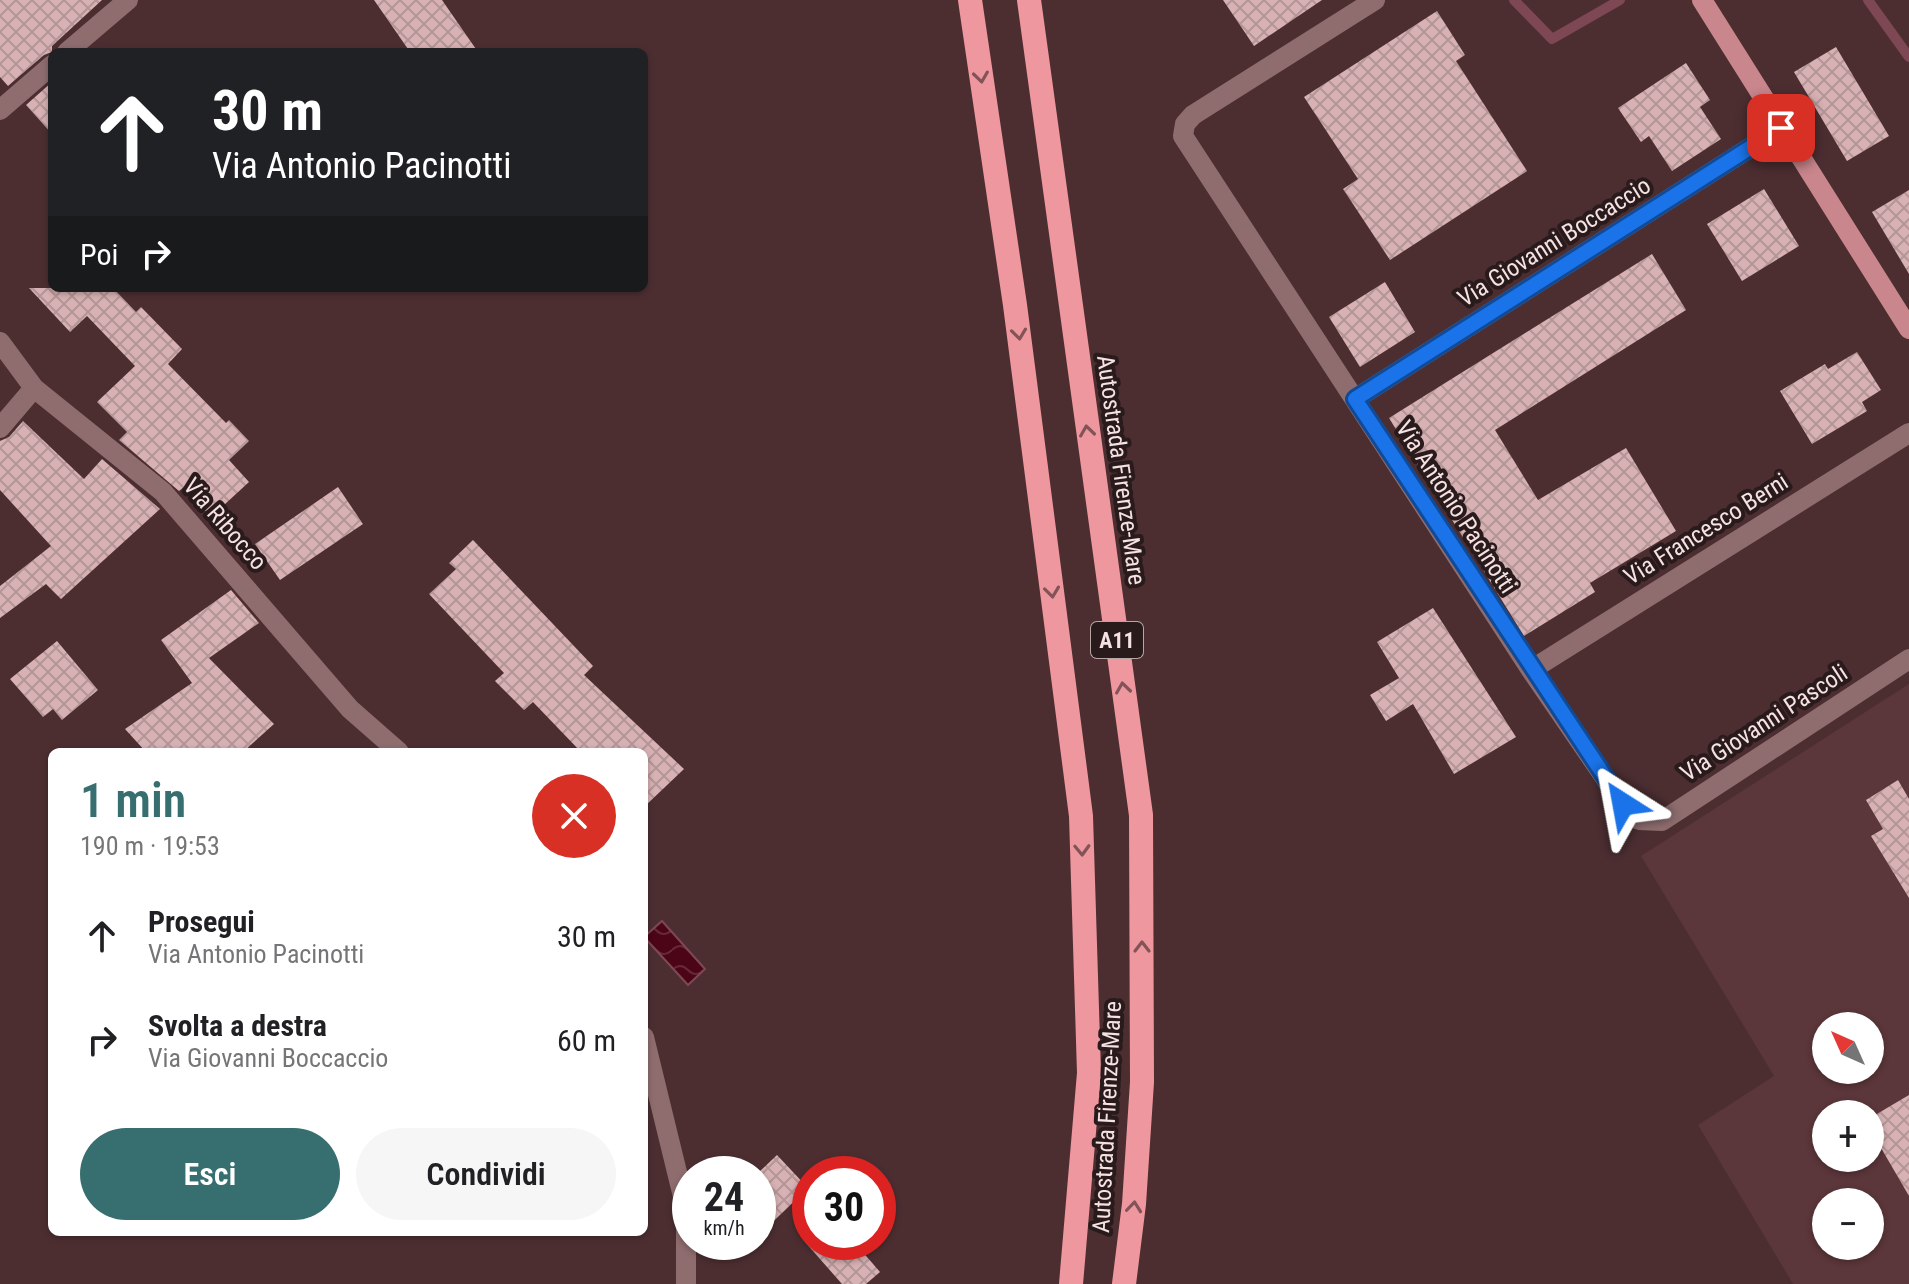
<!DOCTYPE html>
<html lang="it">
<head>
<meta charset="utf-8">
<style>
  body { margin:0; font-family:"Roboto Condensed",sans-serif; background:#f6f6f6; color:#202124; height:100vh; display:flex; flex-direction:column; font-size:30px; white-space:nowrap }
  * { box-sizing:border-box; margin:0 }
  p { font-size:26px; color:#757577 }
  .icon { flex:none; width:44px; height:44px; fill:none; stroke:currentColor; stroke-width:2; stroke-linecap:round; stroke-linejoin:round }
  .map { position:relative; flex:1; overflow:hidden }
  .panel { position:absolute; left:48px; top:748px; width:600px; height:488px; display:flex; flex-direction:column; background:#fff; border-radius:12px; box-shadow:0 2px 6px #0004 }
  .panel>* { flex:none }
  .banner { position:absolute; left:48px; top:48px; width:600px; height:244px; border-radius:12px; box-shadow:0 2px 6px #0004; background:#202124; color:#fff; overflow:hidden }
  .needle { width:52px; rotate:315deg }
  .buttons { position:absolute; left:1812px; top:1012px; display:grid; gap:16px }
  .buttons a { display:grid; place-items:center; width:72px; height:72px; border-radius:50%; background:#fff; box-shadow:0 2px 6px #0004; font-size:40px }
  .speed { position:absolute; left:672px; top:1156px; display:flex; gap:16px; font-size:40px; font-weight:700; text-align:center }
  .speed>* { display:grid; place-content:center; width:104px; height:104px; border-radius:50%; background:#fff; box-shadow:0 2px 6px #0004; line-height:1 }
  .speed small { font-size:20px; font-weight:400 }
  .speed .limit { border:12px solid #d22; background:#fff; color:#111 }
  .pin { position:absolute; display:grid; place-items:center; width:68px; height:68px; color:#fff; margin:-34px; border-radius:16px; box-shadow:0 4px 12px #0006 }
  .me { position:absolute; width:88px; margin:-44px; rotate:326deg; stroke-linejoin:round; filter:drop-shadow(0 0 6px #0008) }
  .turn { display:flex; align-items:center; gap:28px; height:168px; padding:0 32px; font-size:36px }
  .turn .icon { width:104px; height:104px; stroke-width:2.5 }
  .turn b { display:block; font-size:56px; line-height:68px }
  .then { display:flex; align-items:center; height:76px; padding:0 32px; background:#0003; gap:16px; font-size:30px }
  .round { display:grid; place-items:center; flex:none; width:84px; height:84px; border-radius:42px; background:#f6f6f6 }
  .overview { display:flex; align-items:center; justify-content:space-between; height:136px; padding:0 32px }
  h1 { font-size:48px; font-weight:600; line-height:60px; color:#376e6f }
  .primary-button { display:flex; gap:16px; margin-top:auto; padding:16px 32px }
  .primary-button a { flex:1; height:92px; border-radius:48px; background:#376e6f; color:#fff; font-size:32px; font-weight:600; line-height:92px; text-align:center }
  .primary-button a+a { background:#f6f6f6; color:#202124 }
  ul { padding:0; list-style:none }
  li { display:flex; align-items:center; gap:24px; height:104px; padding:0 32px }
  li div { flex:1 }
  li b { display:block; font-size:30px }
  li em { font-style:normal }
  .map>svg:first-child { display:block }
  .built { fill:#5b363a; fill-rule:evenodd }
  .water { fill:url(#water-waves); stroke:#7e4754; stroke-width:2 }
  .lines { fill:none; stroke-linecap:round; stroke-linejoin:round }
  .stream { stroke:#7e4754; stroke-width:10 }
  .building { fill:url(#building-cross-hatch) }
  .minor { stroke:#8f6d6f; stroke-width:20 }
  .major { stroke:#c9868c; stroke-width:20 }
  .highway { stroke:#ef979f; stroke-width:24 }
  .oneway { stroke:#825357 }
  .route-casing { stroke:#114b97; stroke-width:20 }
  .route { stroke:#1a73e8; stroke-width:14 }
  .labels { text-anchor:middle; stroke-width:8; stroke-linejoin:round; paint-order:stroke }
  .shield { fill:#291b1c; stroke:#b8a6a7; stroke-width:2 }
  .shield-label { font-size:22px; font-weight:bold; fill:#f6e2e3 }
  .street-label { font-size:24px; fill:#f6e2e3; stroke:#291b1c }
</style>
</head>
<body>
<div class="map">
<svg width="1909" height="1284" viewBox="0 0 1909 1284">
  <defs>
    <pattern id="water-waves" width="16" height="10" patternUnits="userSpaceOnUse" patternTransform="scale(2)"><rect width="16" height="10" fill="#4b0517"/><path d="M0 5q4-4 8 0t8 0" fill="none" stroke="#662939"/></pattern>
    <pattern id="building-cross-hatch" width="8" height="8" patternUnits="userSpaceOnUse" patternTransform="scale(2)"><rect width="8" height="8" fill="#d7b1b3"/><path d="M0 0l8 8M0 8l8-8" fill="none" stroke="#b49697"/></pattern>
  </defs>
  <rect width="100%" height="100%" fill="#4c2e31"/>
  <!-- built -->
  <path class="built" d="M1909,684v600h-116l-95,-159 76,-49 -133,-220zM1826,1026h44v44h-44zM1826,1114h44v44h-44zM1826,1202h44v44h-44z"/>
  <!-- water -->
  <path class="water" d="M662,921l43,48 -17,16 -44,-48z"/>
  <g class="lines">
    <!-- stream -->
    <path class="stream" d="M1514,0l38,39 68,-39
      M1868,0l41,57"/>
  </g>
  <!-- building -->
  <path class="building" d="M0,0h102l-50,46v6l-8,3 -36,31 -8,-9z
    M374,0h68l36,52h-68z
    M1223,0h99l-68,46z
    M1437,11l28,44 -9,6 71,110 -137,89 -47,-71 15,-10 -54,-82z
    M1836,47l53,89 -42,25 -53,-89z
    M1686,63l24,37 -10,7 21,32 -49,32 -23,-35 -8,6 -23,-34z
    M52,82v52l-26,-29z
    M1764,189l35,57 -57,35 -35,-57z
    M1909,190v84l-37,-62z
    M1652,254l34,56 -191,120 43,70 88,-52 50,83 -86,52 5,9 -71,44 -135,-218z
    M1385,282l30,50 -55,35 -31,-50z
    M29,288h89l-3,2 21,22 5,-5 41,42 -14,15 58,59 3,-3 20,21 -20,19 20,22 -38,35 -27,-30 -5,4 -60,-51 8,-8 -30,-30 38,-36 -48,-50 -17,16z
    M1857,352l24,38 -19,12 5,9 -55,33 -32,-53 45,-27 3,5z
    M23,421l61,58 18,-20 58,50 -99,90 -15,-15 -46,34v-32l51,-40 -51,-56v-49l9,-4z
    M338,487l25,37 -83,56 -25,-36z
    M473,540l120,126 -9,9 100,94 -40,38v-55h-63l-48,-50 -9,8 -29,-29 9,-8 -75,-79 27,-25 -7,-6z
    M231,590l28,33 -50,35 65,66 -31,28h-97l-21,-23 67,-46 -31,-43z
    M1433,608l83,129 -62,37 -41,-70 -27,17 -16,-26 29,-17 -22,-36z
    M57,641l41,49 -36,30 -9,-11 -10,8 -33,-38z
    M1898,780l11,19v99l-38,-62 12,-7 -17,-29z
    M1909,1095v101l-39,-67v-11z
    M777,1155l31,33 -50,48v-63z
    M805,1242h49l26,30 -14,12h-24z"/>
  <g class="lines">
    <!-- minor -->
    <path class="minor" d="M1375,0l-182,115 -8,9 -2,12 348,534 92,134 16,16 23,1 247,-162
      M67,52l61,-52
      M0,110l52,-45
      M0,342l34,46 129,104 187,217 49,43
      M1355,399l426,-271
      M0,428l34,-40
      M1531,670l378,-237
      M644,1037l42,172v75"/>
    <!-- major -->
    <path class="major" d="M1702,0l207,329"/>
    <!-- highway -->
    <path class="highway" d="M970,0l45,305 66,511 8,257 -18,211
      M1029,0l112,815 1,267 -8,122 -10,80"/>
  </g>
  <!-- one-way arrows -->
  <defs><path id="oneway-chevron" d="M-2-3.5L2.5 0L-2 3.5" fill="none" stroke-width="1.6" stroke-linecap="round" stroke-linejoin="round" transform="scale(2)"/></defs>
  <g class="oneway">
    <use href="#oneway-chevron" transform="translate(981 77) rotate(82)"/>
    <use href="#oneway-chevron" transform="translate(1019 334) rotate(83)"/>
    <use href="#oneway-chevron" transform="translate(1087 431) rotate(-98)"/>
    <use href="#oneway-chevron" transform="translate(1052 592) rotate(83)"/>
    <use href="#oneway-chevron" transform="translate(1123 688) rotate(-98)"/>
    <use href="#oneway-chevron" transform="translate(1082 850) rotate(88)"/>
    <use href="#oneway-chevron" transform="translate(1142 947) rotate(-90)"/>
    <use href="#oneway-chevron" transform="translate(1134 1207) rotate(-84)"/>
  </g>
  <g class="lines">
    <!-- route casing -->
    <g class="route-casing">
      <path id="route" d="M1623,804l-268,-405 426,-271"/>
    </g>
    <!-- route -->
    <use href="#route" class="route"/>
  </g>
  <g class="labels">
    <!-- shield labels -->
    <rect class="shield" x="1091" y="622" width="52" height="36" rx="6"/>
    <g class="shield-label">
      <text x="1117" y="648">A11</text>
    </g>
    <!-- street labels -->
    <g class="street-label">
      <text transform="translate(1554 242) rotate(-32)" y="8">Via Giovanni Boccaccio</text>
      <text transform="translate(1121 470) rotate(82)" y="8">Autostrada Firenze-Mare</text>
      <text transform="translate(1456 507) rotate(57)" y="8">Via Antonio Pacinotti</text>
      <text transform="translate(225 524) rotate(49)" y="8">Via Ribocco</text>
      <text transform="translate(1706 529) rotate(-32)" y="8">Via Francesco Berni</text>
      <text transform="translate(1764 723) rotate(-33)" y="8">Via Giovanni Pascoli</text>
      <text transform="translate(1107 1117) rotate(-87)" y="8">Autostrada Firenze-Mare</text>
    </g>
  </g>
</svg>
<div class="buttons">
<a><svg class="needle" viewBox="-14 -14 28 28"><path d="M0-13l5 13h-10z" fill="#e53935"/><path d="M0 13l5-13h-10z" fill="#757577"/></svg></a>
<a>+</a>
<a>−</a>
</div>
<div class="speed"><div>24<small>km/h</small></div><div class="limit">30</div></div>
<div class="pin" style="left:1781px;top:128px;background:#d93025"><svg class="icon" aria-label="arrive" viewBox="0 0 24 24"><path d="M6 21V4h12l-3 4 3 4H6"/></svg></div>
<svg class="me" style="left:1623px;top:804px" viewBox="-20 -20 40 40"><path d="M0-17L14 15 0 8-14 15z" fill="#1a73e8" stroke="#fff" stroke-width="4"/></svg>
<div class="banner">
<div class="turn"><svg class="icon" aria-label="ahead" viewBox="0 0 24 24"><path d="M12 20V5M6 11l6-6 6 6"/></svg><div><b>30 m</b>Via Antonio Pacinotti</div></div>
<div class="then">Poi<svg class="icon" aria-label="right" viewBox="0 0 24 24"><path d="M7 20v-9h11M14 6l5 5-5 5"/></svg></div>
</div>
<section class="panel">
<div class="overview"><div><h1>1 min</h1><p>190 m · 19:53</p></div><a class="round" style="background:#d93025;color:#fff"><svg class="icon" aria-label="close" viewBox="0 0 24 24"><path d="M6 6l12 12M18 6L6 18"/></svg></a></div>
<ul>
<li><svg class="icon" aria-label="ahead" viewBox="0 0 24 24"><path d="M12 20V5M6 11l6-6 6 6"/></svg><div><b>Prosegui</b><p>Via Antonio Pacinotti</p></div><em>30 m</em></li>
<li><svg class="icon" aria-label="right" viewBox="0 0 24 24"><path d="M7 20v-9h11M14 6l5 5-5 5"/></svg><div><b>Svolta a destra</b><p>Via Giovanni Boccaccio</p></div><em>60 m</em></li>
</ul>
<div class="primary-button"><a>Esci</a><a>Condividi</a></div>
</section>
</div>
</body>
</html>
